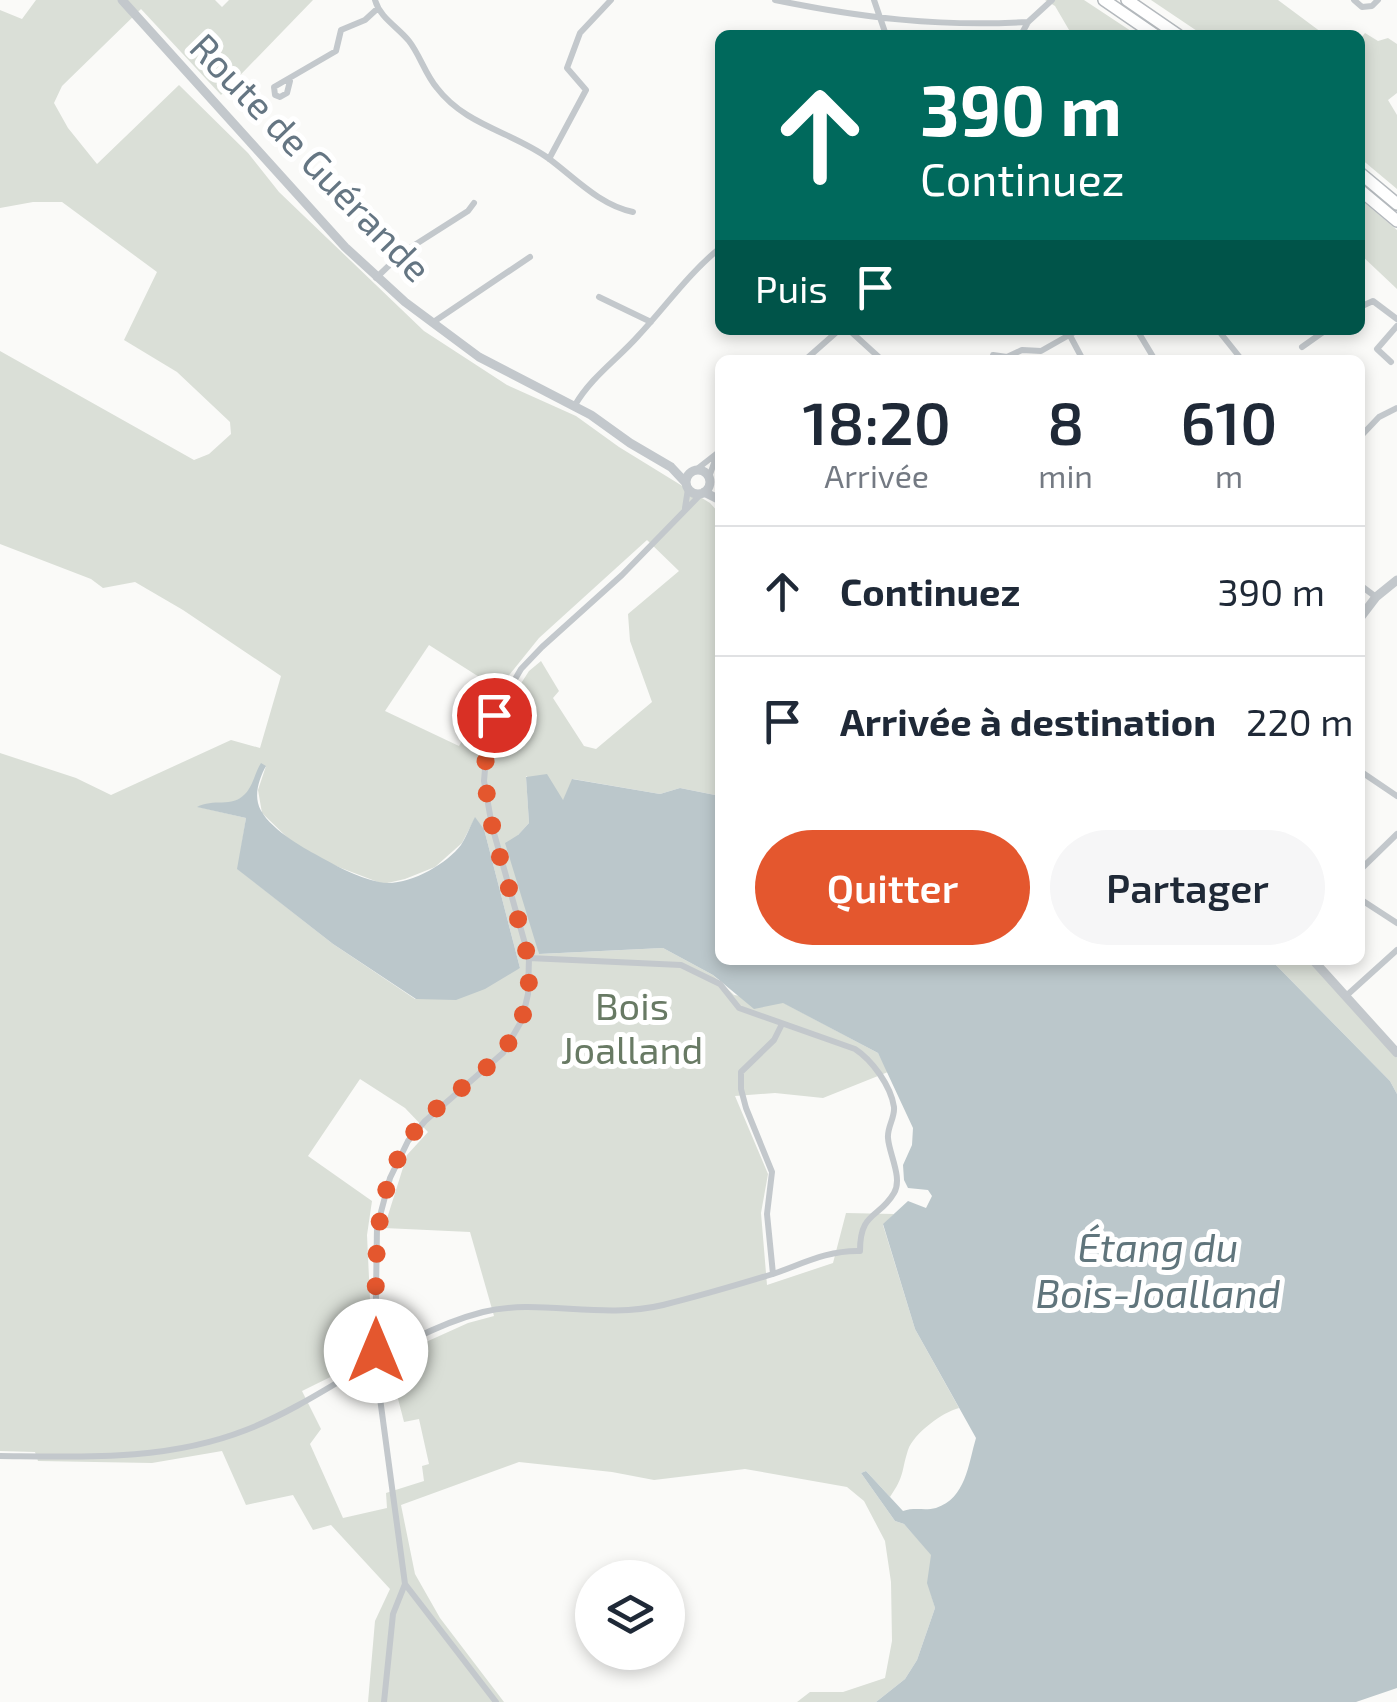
<!DOCTYPE html>
<html lang="fr">
<head>
<meta charset="utf-8">
<style>
  body { margin:0; font-family:"Exo 2",sans-serif; background:#f6f6f7; color:#1f2937; height:100vh; display:flex; flex-direction:column; font-size:38px; white-space:nowrap }
  * { box-sizing:border-box; margin:0 }
  p { font-size:32px; color:#747a83 }
  .icon { flex:none; width:55px; height:55px; fill:none; stroke:currentColor; stroke-width:2; stroke-linecap:round; stroke-linejoin:round }
  .map { position:relative; flex:1; overflow:hidden }
  .panel { position:absolute; left:715px; top:355px; width:650px; height:610px; display:flex; flex-direction:column; background:#fff; border-radius:15px; box-shadow:0 5px 15px #0003 }
  .panel>* { flex:none }
  .hud { position:absolute; left:715px; top:30px; width:650px; height:305px; border-radius:15px; box-shadow:0 5px 15px #0003; background:#00695c; color:#fff; overflow:hidden }
  .buttons { position:absolute; left:575px; top:1560px; display:grid; gap:20px }
  .buttons a { display:grid; place-items:center; width:110px; height:110px; border-radius:50%; background:#fff; box-shadow:0 5px 15px #0003; font-size:50px }
  .pin { position:absolute; display:grid; place-items:center; width:85px; height:85px; color:#fff; margin:-42px; border:5px solid #fff; border-radius:50%; box-shadow:0 2px 10px #0007 }
  .me { position:absolute; width:110px; margin:-55px; rotate:0deg; stroke-linejoin:round; filter:drop-shadow(0 0 8px #0008) }
  .turn { display:flex; align-items:center; gap:35px; height:210px; padding:0 40px; font-size:45px }
  .turn .icon { width:130px; height:130px; stroke-width:2.5 }
  .turn b { display:block; font-size:70px; line-height:85px }
  .then { display:flex; align-items:center; height:95px; padding:0 40px; background:#0003; gap:20px; font-size:38px }
  .eta { display:flex; justify-content:space-evenly; align-items:center; height:170px; text-align:center }
  .eta b { font-size:60px; font-weight:600; line-height:70px }
  .primary-button { display:flex; gap:20px; margin-top:auto; padding:20px 40px }
  .primary-button a { flex:1; height:115px; border-radius:60px; background:#e4572e; color:#fff; font-size:40px; font-weight:600; line-height:115px; text-align:center }
  .primary-button a+a { background:#f6f6f7; color:#1f2937 }
  ul { padding:0; list-style:none }
  li { display:flex; align-items:center; gap:30px; height:130px; padding:0 40px; border-top:2px solid #e0e1e3 }
  li div { flex:1 }
  li b { display:block; font-size:38px }
  li em { font-style:normal }
  .map>svg:first-child { display:block }
  .green { fill:#dadfd7; fill-rule:evenodd }
  .water { fill:#bbc7cb }
  .lines { fill:none; stroke-linecap:round; stroke-linejoin:round }
  .trunk-casing { stroke:#b4b9bd; stroke-width:14 }
  .minor { stroke:#c3c8cc; stroke-width:6 }
  .tertiary { stroke:#c3c8cc; stroke-width:9 }
  .trunk { stroke:#fff; stroke-width:11 }
  .route { stroke:#e4572e; stroke-width:18; stroke-dasharray:0 32.4 }
  .labels { text-anchor:middle; stroke-width:10; stroke-linejoin:round; paint-order:stroke }
  .street-label { font-size:38px; fill:#657683; stroke:#fff }
  .park-label { font-size:38px; fill:#687a64; stroke:#fff }
  .water-label { font-size:40px; font-style:italic; fill:#60757c; stroke:#fff }
</style>
</head>
<body>
<div class="map">
<svg width="1397" height="1702" viewBox="0 0 1397 1702">
  <rect width="100%" height="100%" fill="#fafaf8"/>
  <!-- green -->
  <path class="green" d="M36,0h179l7,7 7,-7h84l-92,95 -80,-86 -79,77 -8,17 14,25 29,36 82,-79 69,68 31,39 145,139 83,54 69,31 43,31 91,56 10,11v282l-40,-8 -20,6 -87,-15 -10,22 -37,-25 3,47 -11,12 21,119 124,-6 50,27 21,20 48,7 96,51 10,19 -65,26 -48,-5 -40,3 33,78 -7,39 6,72 66,-22 13,-50 48,1 -11,11 32,104 44,79c-16,4 -45,25 -51,42 -7,22 -3,25 -18,47l-24,-26 -5,2 34,48 9,3 28,31 -4,28 7,25 -18,52 -12,19 -29,23h-79l13,-10h33l42,-14 7,-37 -1,-59 -6,-41 -21,-40 -17,-14 -102,-18 -91,11 -42,-8 -93,-10 -118,43 14,69 25,44 64,84h-136l7,-81 15,-32 -59,-64 -18,5 -20,-35 -47,10 -24,-54 -70,12 -114,-2 -3,-9 -35,-1v-698l76,25 35,17 120,-55 29,8 21,-72 -98,-66 -48,-28 -32,6 -12,-9 -91,-35v-193l194,109 15,-6 22,-20 -1,-12 -53,-50 -53,-32 33,-68 -95,-70h-29l-33,6v-198l22,9zM647,540l32,31 -51,43 2,27 22,61 -56,47 -12,-3 -31,-48 6,-7 -18,-30 -12,10 -25,39 -19,-8 -26,44 -74,-35 44,-66 69,44 41,-51zM266,766l-8,24 4,23 32,31 34,19 55,21 22,-5 30,-12 27,-24 13,-25 9,11 36,139 -105,31 -82,-55 -95,-75 8,-51 -47,-11c15,-2 36,-1 48,-14 6,-8 10,-18 19,-27zM360,1079l45,29 23,24 -21,23 -23,73 86,4 24,84 -26,7 -62,28 10,32 -21,4 9,35 15,-3 10,45 -7,2 2,15 -38,12 1,15 -44,10 -33,-74 11,-15 -19,-38 63,-31 7,-18 -5,-107 5,-34 -64,-45z
    M1045,0h39l53,35h-65l-17,-29z
    M1151,0h127l47,35h-122z
    M1365,33l13,8 10,-3 9,6v49l-9,7 9,15v74l-37,-31v-119z
    M1360,199l37,31v59l-37,-35z
    M1271,960h37l9,8 80,90v36l-7,-13z"/>
  <!-- water -->
  <path class="water" d="M261,763l5,3c-6,11 -11,25 -8,37 4,20 40,42 57,51 20,11 40,23 64,28 26,6 67,-17 82,-37 6,-9 9,-19 14,-28l9,12 36,139 -35,21 -29,11 -40,-1 -83,-55 -96,-75 9,-51 -49,-11c16,-9 35,1 48,-13 8,-8 10,-22 16,-31z
    M547,774l16,26 9,-21 88,15 20,-6 40,8v164h551l119,121 7,13v594l-41,14h-480l29,-23 12,-19 18,-52 -8,-25 4,-28 -27,-31 -9,-3 -34,-48 5,-2 37,40c12,-4 22,0 33,-3 30,-10 32,-43 40,-70l-61,-109 -32,-105 25,-23 18,7 6,-12 -4,-6 -20,-2 -4,-8 -1,-15 9,-20 1,-17 -35,-75 -95,-50 -29,6 -41,-34 -50,-27 -124,6 -34,-111 13,-8 11,-12 -3,-46z"/>
  <g class="lines">
    <!-- trunk casing -->
    <g class="trunk-casing">
      <path id="trunk" d="M1104,0l51,35
        M1127,0l51,35
        M1360,173l37,31
        M1360,190l37,31"/>
    </g>
    <!-- minor -->
    <path class="minor" d="M375,0c5,18 23,27 34,41 11,14 16,33 28,47 28,37 75,44 111,70 26,19 51,47 85,54
      M775,0c88,18 163,27 253,22
      M874,0l12,35
      M1354,0l8,7 10,-1 6,-6
      M1021,35l7,-13 24,-22
      M290,81l-3,12 -7,4 -5,-2 -1,-8 62,-36 5,-21 24,-10 12,-11
      M549,159l37,-69 -19,-22 13,-35 31,-33
      M376,278l26,-25 66,-42 6,-8
      M599,297l52,25
      M1360,307l13,-6 24,18
      M432,323l98,-66
      M849,330l33,30
      M1067,330l16,30
      M1137,330l18,30
      M1218,330l24,30
      M1302,347l24,-17
      M805,360l34,-30
      M992,360l1,-5 14,2 15,-7 19,1 37,-21
      M1391,362l-14,-13 20,-23
      M575,405c17,-29 43,-46 64,-70 27,-29 50,-62 81,-87
      M1360,437l19,-20 18,-9
      M697,469l23,-18
      M709,477l8,-22
      M685,508l3,-19
      M1360,585l16,12
      M1360,771l37,25
      M1360,870l37,-36
      M1360,899l37,24
      M1346,996l51,-46
      M773,1274l-6,-60 5,-42 -26,-64 -5,-19v-17l33,-32 8,-16
      M0,1456c84,1 167,5 246,-26 82,-32 151,-96 237,-118 56,-14 118,8 180,-7 37,-9 74,-20 110,-31 29,-10 55,-24 87,-23 0,-40 19,-32 34,-58 9,-15 -5,-39 -6,-55 -1,-11 7,-20 6,-31 -3,-21 -22,-47 -39,-58l-116,-41 -19,-24 -39,-19 -152,-7
      M384,1702l9,-88 12,-30
      M496,1702l-91,-118 -30,-223 2,-134 13,-49 18,-37 17,-20 78,-68 19,-33 6,-26 1,-36 -37,-132 -8,-45 4,-47 6,-19 27,-46 21,-22 80,-72 80,-82"/>
    <!-- tertiary -->
    <path class="tertiary" d="M122,0l223,247 60,55 74,55 112,58 39,28 41,24 14,15
      M686 482a12 12 0 1 1 24 0a12 12 0 1 1-24 0Z
      M704,492l16,8
      M1360,618l16,-21 21,-17
      M1313,960l84,93"/>
    <!-- trunk -->
    <use href="#trunk" class="trunk"/>
  </g>
  <g class="lines">
    <!-- route -->
    <path class="route" d="M376,1351c1,-70 -8,-146 31,-209 36,-56 106,-69 120,-143 6,-32 -3,-60 -12,-90 -18,-64 -43,-129 -21,-194"/>
  </g>
  <g class="labels">
    <!-- street labels -->
    <g class="street-label">
      <text transform="translate(310 158) rotate(46)" y="13">Route de Guérande</text>
    </g>
    <!-- park labels -->
    <g class="park-label">
      <text x="632" y="1020">Bois<tspan x="632" dy="44">Joalland</tspan></text>
    </g>
    <!-- water labels -->
    <g class="water-label">
      <text x="1158" y="1262">Étang du<tspan x="1158" dy="46">Bois-Joalland</tspan></text>
    </g>
  </g>
</svg>
<div class="buttons">
<a><svg class="icon" aria-label="layers" viewBox="0 0 24 24"><path d="M12 4l9 5-9 5-9-5zM3 14l9 5 9-5"/></svg></a>
</div>
<div class="pin" style="left:494px;top:715px;background:#d93025"><svg class="icon" aria-label="arrive" viewBox="0 0 24 24"><path d="M6 21V4h12l-3 4 3 4H6"/></svg></div>
<svg class="me" style="left:376px;top:1351px" viewBox="-20 -20 40 40"><circle r="19" fill="#fff"/><path d="M0-13L10 11 0 6-10 11z" fill="#e4572e"/></svg>
<div class="hud">
<div class="turn"><svg class="icon" aria-label="ahead" viewBox="0 0 24 24"><path d="M12 20V5M6 11l6-6 6 6"/></svg><div><b>390 m</b>Continuez</div></div>
<div class="then">Puis<svg class="icon" aria-label="arrive" viewBox="0 0 24 24"><path d="M6 21V4h12l-3 4 3 4H6"/></svg></div>
</div>
<section class="panel">
<div class="eta">
<div><b>18:20</b><p>Arrivée</p></div>
<div><b>8</b><p>min</p></div>
<div><b>610</b><p>m</p></div>
</div>
<ul>
<li><svg class="icon" aria-label="ahead" viewBox="0 0 24 24"><path d="M12 20V5M6 11l6-6 6 6"/></svg><div><b>Continuez</b></div><em>390 m</em></li>
<li><svg class="icon" aria-label="arrive" viewBox="0 0 24 24"><path d="M6 21V4h12l-3 4 3 4H6"/></svg><div><b>Arrivée à destination</b></div><em>220 m</em></li>
</ul>
<div class="primary-button"><a>Quitter</a><a>Partager</a></div>
</section>
</div>
</body>
</html>
